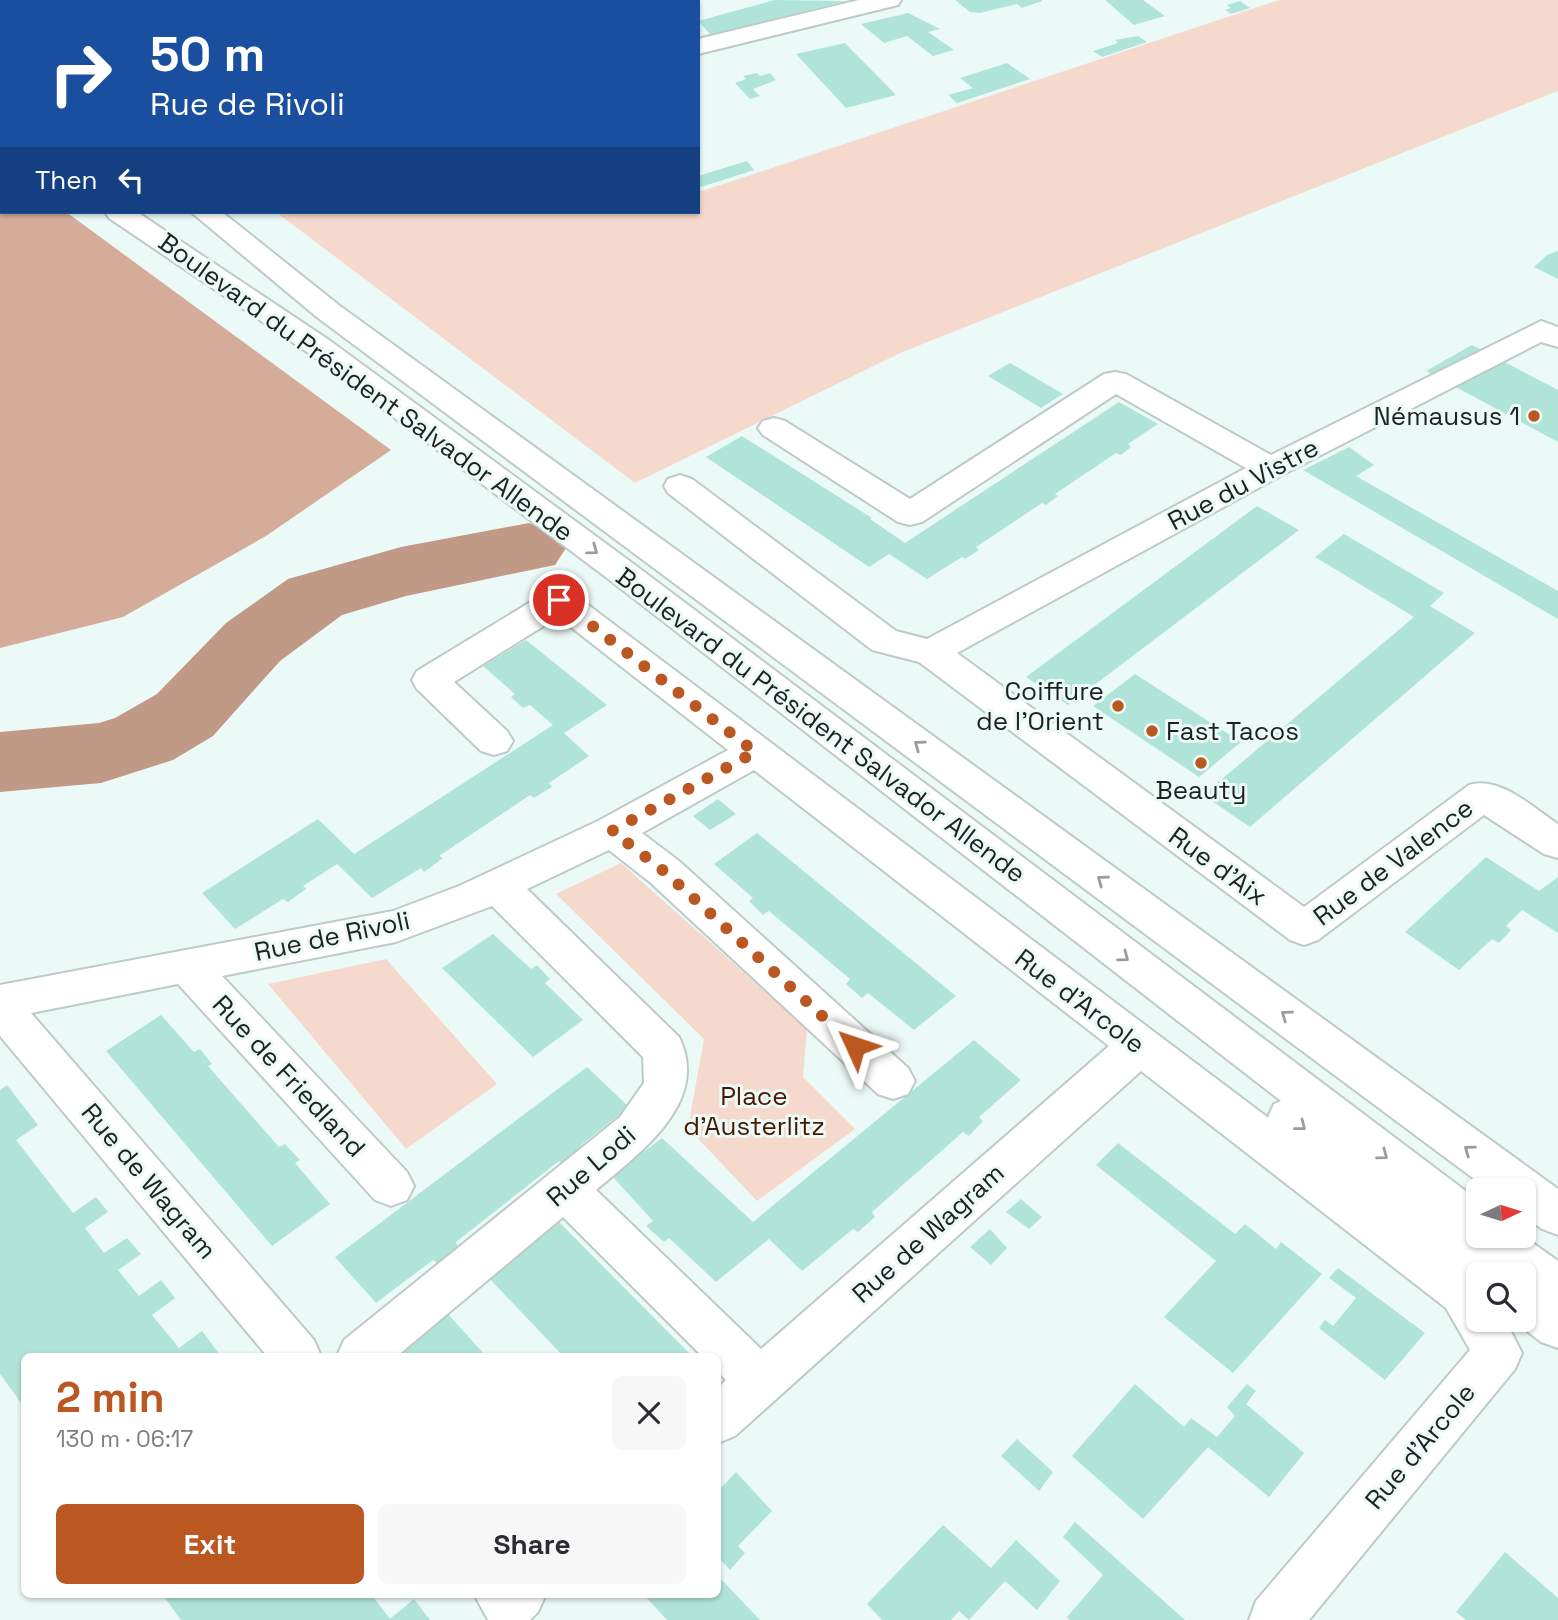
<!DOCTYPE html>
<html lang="en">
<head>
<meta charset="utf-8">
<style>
  body { margin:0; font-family:"Space Grotesk",sans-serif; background:#f7f7f7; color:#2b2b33; height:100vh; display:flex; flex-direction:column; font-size:26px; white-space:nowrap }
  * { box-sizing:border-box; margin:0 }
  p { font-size:23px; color:#7c7c81 }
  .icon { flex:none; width:38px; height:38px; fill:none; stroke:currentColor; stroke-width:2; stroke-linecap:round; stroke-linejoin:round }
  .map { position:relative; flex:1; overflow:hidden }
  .sheet { position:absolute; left:21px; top:1353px; width:700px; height:245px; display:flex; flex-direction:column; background:#fff; border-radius:10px; box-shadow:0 2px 5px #0004 }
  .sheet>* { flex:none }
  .banner { position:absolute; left:0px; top:0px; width:700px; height:214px; box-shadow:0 2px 5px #0004; background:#1a4fa0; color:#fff; overflow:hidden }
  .needle { width:46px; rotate:86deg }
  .tools { position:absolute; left:1466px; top:1178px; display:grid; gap:14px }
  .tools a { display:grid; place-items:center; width:70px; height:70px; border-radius:10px; background:#fff; box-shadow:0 2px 5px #0004; font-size:35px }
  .pin { position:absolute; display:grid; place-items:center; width:60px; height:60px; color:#fff; margin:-30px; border:4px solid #fff; border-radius:50%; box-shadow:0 2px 7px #0007 }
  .me { position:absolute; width:77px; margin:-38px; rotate:312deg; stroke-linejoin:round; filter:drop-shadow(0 0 5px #0008) }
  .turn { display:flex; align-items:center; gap:24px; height:147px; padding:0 35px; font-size:32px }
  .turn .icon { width:91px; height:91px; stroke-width:2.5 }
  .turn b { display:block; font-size:49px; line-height:60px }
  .then { display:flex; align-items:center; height:66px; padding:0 35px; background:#0003; gap:14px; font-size:26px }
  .round { display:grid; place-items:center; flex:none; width:74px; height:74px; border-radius:10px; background:#f7f7f7 }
  .headline { display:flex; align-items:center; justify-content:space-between; height:119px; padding:0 35px }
  h1 { font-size:42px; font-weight:800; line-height:52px; color:#bb5721 }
  .button { display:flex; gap:14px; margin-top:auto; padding:14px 35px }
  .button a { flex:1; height:80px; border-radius:10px; background:#bb5721; color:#fff; font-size:28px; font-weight:800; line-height:80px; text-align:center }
  .button a+a { background:#f7f7f7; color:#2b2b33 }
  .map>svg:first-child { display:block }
  .green { fill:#f5d9cd }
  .forest { fill:#d5ac9a }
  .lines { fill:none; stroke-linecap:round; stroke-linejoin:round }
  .river { fill:#c09987; fill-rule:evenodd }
  .building { fill:#b1e4d8 }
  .minor-casing { stroke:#bdcbc7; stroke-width:4 }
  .major-casing { stroke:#bdcbc7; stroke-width:4 }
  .minor { fill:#fff; fill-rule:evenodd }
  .major { fill:#fff; fill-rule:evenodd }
  .oneway { stroke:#999c9b }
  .route { stroke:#bb5721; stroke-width:12; stroke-dasharray:0 21.6 }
  .poi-dot { fill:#bb5721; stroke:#ecfaf7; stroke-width:2.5 }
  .labels { text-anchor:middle; stroke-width:6; stroke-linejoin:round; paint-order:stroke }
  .street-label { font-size:26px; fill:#1d2221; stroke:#ecfaf7 }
  .poi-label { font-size:26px; fill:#1d2221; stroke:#ecfaf7; text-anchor:end }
  .park-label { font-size:26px; fill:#4a1800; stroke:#ecfaf7 }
</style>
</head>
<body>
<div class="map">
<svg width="1558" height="1620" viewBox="0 0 1558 1620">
  <rect width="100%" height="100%" fill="#ecfaf7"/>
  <!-- green -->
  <path class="green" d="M1279,0h279v91l-658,262 -265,130 -359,-271h422v-24l4,3z
    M621,863l186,166 -4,48 52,52 -98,72 -69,-73 16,-89 -148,-145z
    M386,959l111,125 -91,65 -138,-165z"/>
  <!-- forest -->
  <path class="forest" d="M0,205l2,7h64l325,238 -125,86 -143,81 -123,31z"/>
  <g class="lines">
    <!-- river -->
    <path class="river" d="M529,523l26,8 11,17 -11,17 -149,31 -64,19 -62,46 -67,75 -40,24 -72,23 -101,9v-60l99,-9 16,-5 42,-24 69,-71 62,-44 113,-32z"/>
  </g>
  <!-- building -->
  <path class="building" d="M775,0l70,1 -134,34 -13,-14z
    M955,0h87v1l-20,7 -5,-4 -37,9 -10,-1z
    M1105,0h38l22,16 -31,9z
    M1240,1l10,7 -19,6 -6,-4 6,-2 -4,-3z
    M908,13l32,16 -12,3 26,18 -21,6 -26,-20 -23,7 -23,-19z
    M1138,36l9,6 -45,15 -9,-6 25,-8 -3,-3z
    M845,43l51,52 -50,13 -50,-54z
    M1007,63l23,16 -73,24 -9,-8 25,-7 -13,-10z
    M757,73l3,3 10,-3 6,7 -23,9 7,7 -10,3 -15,-16 11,-4 -3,-3z
    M747,161l7,9 -53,17 -3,-3v-8z
    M1558,251v28l-24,-12 13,-12z
    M1472,345l86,45v52l-132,-71z
    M1010,363l53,31 -22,14 -53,-32z
    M1119,402l39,22 -30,20 3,3 -10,8 -5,-2 -61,41 3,2 -12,9 -4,-2 -66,44 3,3 -14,9 -3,-2 -35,22 -38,-25 -20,13 -163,-110 36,-21 130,82 -2,1 35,24z
    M1349,447l25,18 -18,11 202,115v28l-255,-149z
    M1257,506l42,24 -231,175 -42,-28z
    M1344,534l100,59 -14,13 45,27 -225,194 -47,-32 211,-178 -99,-60z
    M526,640l81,65 -43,28 25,23 -40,27 3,4 -18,11 -4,-3 -91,61 4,2 -19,14 -3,-4 -49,30 -35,-34 -34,22 3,3 -18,13 -5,-3 -48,30 -33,-36 116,-74 36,35 199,-129 -23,-20 -7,3 -12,-11 4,-3 -32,-28z
    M1135,674l106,68 -42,35 -106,-71z
    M718,799l18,15 -26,16 -17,-14z
    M757,833l199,163 -42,34 -46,-37 -6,5 -16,-14 4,-5 -81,-68 -6,4 -14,-14 4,-3 -39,-34z
    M1486,857l53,34 19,-14v56l-36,-23 -16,16 5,4 -12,13 -7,-4 -33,31 -54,-38z
    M493,934l38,35 6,-4 13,14 -5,4 38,37 -50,37 -91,-89z
    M161,1015l33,37 6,-3 12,15 -4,2 71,81 6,-3 15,16 -5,3 35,41 -58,42 -166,-195z
    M974,1040l47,40 -42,37 4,4 -14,15 -6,-4 -91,80 3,5 -17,15 -5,-3 -51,42 -33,-32 -53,43 -47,-44 -5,4 -18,-16 7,-5 -41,-45 50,-38 91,84z
    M587,1067l42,40 -49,39 3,5 -18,15 -6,-5 -103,81 2,6 -19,16 -6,-4 -57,43 -41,-46z
    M7,1085l31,40 -22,15 57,73 23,-16 12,15 -23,16 19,25 23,-15 14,16 -23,16 21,26 22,-16 14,18 -23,17 27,33 23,-17 19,25h-197v51l-24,-33v-284z
    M1118,1143l117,91 10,-10 31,25 5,-7 41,32 -89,99 -69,-56 52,-56 -120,-96z
    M1021,1199l21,18 -13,12 -23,-17z
    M559,1222l133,134h-129l-75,-79z
    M990,1229l17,19 -16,17 -21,-18z
    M1338,1268l87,65 -40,47 -66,-52 6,-8 8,6 23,-28 -27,-20z
    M446,1312l40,44h-93z
    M1135,1384l49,43 7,-9 26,19 18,-21 -8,-9 20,-23 9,7 -10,13 58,49 -35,44 -61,-50 -65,72 -71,-63z
    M1017,1439l36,33 -14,19 -38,-35z
    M736,1472l36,39 -34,35 7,7 -15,17 -12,-13v-66z
    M1075,1522l110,98h-115l-3,-3 36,-42 -40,-38z
    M943,1525l48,43 25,-28 44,41 -23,29 -32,-29 -36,39 -10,-9 -8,9h-69l-15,-16z
    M1505,1552l53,46v22h-92l-10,-8z
    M718,1576l42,44h-93l-24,-26h75z
    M162,1594h209l19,25 24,-20 16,21h-249z"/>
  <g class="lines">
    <!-- minor casing -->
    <g class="minor-casing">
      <path id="minor" d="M52,0h25l1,2h-25z
        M859,0h42l-3,5 -200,49v-15z
        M1541,321l17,6v20l-17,-5 -259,133 -325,178 347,254 165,-122c31,-10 64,23 89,39v34l-14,-4 -60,-39 -166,125 -14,5 -14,-5 -371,-278 -47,-12 -204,-157 -4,-7 4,-7 12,-4 12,4 204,152 31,8 319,-171 -130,-74 -194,128 -12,3 -12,-3 -135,-87 -5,-7 5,-7 11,-3 11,3 125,78 194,-125 11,-2 11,2 145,81z
        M559,588l12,4 908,685v43h26l17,33 -7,16 -206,251h-60l7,-19 214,-251 -24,-42 -305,-237 -406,365 -17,7v-55l8,-8 -8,-8v-16h-16l-139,-139 -166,139h-60l7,-16 276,-223 24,-34 -1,-26 -151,-151 -96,36 -174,34 185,196 7,14 -7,14 -16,6 -16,-6 -197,-216 -147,29 283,327 7,16h-54l-267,-320v-51l393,-74 66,-25 139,-65 130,-71 -170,-133 -104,65 53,49 6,10 -6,10 -13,4 -13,-4 -64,-62 -5,-9 5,-9 130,-79zM754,770l355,276 -348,303 -165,-159c44,-37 115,-88 83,-153l-152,-148 82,-39 42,33 227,211 15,5 15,-5 7,-13 -7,-13 -229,-207 -37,-28z
        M474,1594h72l-8,18 -8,8h-42z"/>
    </g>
    <!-- major casing -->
    <g class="major-casing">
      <path id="major" d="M0,41l2,1v15h-2z
        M0,123h2v17l-2,-1z
        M105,212h32l192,128 306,225 844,636v35h44l35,25v87l-17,-6 -28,-22h11v-46h-45v16l-3,-1 -202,-159 -6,-13 6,-13 7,-3 -670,-520 -304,-229 -198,-134z
        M191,212h31l118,94 1218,883v46l-16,-6 -18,-13v-26h-35l-1171,-872z"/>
    </g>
    <!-- minor -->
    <use href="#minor" class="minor"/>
    <!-- major -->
    <use href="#major" class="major"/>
  </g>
  <!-- one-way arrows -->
  <defs><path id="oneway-chevron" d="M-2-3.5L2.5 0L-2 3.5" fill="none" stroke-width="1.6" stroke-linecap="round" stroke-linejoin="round" transform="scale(1.75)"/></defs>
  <g class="oneway">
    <use href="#oneway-chevron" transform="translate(593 550) rotate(36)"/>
    <use href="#oneway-chevron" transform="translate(919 745) rotate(-144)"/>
    <use href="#oneway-chevron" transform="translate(1102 880) rotate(-144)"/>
    <use href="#oneway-chevron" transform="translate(1124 957) rotate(37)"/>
    <use href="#oneway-chevron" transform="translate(1286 1015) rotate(-144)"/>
    <use href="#oneway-chevron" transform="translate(1301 1126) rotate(38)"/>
    <use href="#oneway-chevron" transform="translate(1469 1150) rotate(-144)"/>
    <use href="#oneway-chevron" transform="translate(1383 1155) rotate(37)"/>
  </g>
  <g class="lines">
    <!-- route -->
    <path class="route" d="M559,600l196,152 -143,79 53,41 190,174"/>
  </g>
  <!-- markers -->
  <g class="poi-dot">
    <circle cx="1534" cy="416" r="7"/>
    <circle cx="1118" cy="706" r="7"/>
    <circle cx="1152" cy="731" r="7"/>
    <circle cx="1201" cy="763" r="7"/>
  </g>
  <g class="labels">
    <!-- street labels -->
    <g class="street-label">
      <text transform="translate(366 387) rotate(36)" y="9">Boulevard du Président Salvador Allende</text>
      <text transform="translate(1243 484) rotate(-28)" y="9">Rue du Vistre</text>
      <text transform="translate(821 725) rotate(37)" y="9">Boulevard du Président Salvador Allende</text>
      <text transform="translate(1393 862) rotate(-37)" y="9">Rue de Valence</text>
      <text transform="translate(1218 866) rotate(36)" y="9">Rue d'Aix</text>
      <text transform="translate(332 936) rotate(-12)" y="9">Rue de Rivoli</text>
      <text transform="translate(1080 1001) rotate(37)" y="9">Rue d'Arcole</text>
      <text transform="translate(289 1076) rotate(47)" y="9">Rue de Friedland</text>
      <text transform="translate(591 1166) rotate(-41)" y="9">Rue Lodi</text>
      <text transform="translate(149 1181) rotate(50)" y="9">Rue de Wagram</text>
      <text transform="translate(928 1233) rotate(-42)" y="9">Rue de Wagram</text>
      <text transform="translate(1420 1446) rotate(-50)" y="9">Rue d'Arcole</text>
    </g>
    <!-- poi labels -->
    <g class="poi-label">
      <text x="1520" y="425">Némausus 1</text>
      <text x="1104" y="700">Coiffure<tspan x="1104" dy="30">de l'Orient</tspan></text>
      <text x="1166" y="740" text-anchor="start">Fast Tacos</text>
      <text x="1201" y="799" text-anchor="middle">Beauty</text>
    </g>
    <!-- park labels -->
    <g class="park-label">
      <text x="754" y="1105">Place<tspan x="754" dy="30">d'Austerlitz</tspan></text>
    </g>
  </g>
</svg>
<div class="tools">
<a><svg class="needle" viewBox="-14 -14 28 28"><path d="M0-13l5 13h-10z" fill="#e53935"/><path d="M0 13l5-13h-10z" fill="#7c7c81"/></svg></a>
<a><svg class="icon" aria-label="search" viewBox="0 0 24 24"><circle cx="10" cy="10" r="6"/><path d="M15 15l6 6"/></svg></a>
</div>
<div class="pin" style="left:559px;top:600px;background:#d93025"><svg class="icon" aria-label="arrive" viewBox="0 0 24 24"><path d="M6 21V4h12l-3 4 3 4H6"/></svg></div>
<svg class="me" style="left:855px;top:1046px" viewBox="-20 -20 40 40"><path d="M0-17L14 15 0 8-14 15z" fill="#bb5721" stroke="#fff" stroke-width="4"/></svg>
<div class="banner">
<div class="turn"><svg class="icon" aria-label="right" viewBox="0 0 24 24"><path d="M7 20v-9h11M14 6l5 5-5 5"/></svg><div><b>50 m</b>Rue de Rivoli</div></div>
<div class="then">Then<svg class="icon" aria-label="left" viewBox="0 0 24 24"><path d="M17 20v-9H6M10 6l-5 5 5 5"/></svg></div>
</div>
<section class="sheet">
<div class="headline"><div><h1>2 min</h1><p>130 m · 06:17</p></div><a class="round"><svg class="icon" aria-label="close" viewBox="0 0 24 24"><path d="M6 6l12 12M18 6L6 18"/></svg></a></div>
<div class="button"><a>Exit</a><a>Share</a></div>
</section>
</div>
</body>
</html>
